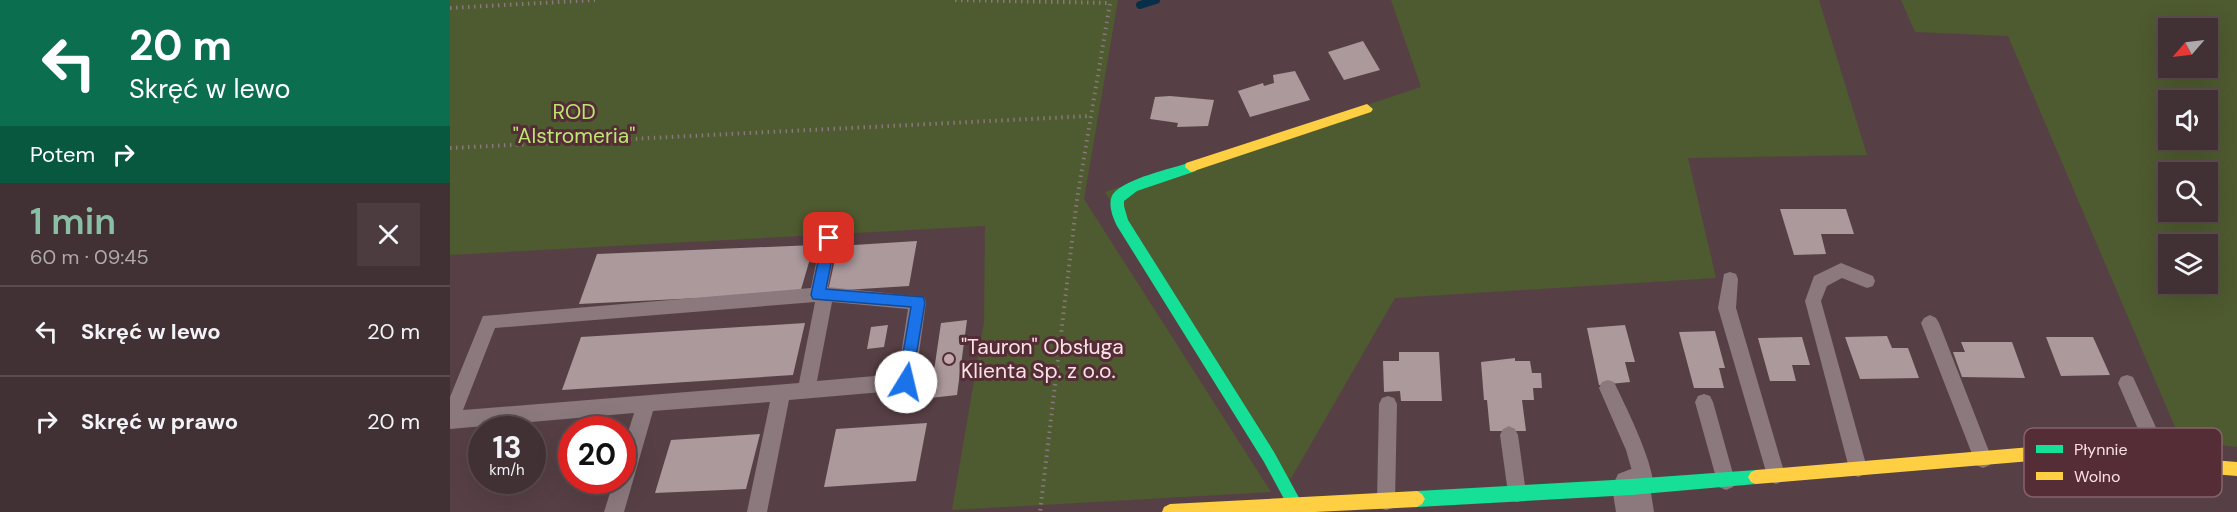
<!DOCTYPE html>
<html lang="pl">
<head>
<meta charset="utf-8">
<style>
  body { margin:0; font-family:"DM Sans",sans-serif; background:#4c3c40; color:#f1f3f6; height:100vh; display:flex; flex-direction:column; font-size:22px; white-space:nowrap }
  * { box-sizing:border-box; margin:0 }
  p { font-size:20px; color:#aea9ac }
  .icon { flex:none; width:33px; height:33px; fill:none; stroke:currentColor; stroke-width:2; stroke-linecap:round; stroke-linejoin:round }
  .map { position:relative; flex:1; overflow:hidden }
  .panel { display:flex; flex-direction:column; background:#413034; width:450px }
  .panel>* { flex:none }
  .top-card { background:#0b6e4f; color:#fff; overflow:hidden }
  .needle { width:39px; rotate:242deg }
  .fabs { position:absolute; left:1708px; top:18px; display:grid; gap:12px }
  .fabs a { display:grid; place-items:center; width:60px; height:60px; border-radius:0px; background:#413034; box-shadow:0 6px 24px #0002,0 0 0 2px #5a4b4f; font-size:30px }
  .speed { position:absolute; left:18px; top:416px; display:flex; gap:12px; font-size:30px; font-weight:700; text-align:center }
  .speed>* { display:grid; place-content:center; width:78px; height:78px; border-radius:50%; background:#413034; box-shadow:0 6px 24px #0002,0 0 0 2px #5a4b4f; line-height:1 }
  .speed small { font-size:15px; font-weight:400 }
  .speed .limit { border:9px solid #d22; background:#fff; color:#111 }
  .pin { position:absolute; display:grid; place-items:center; width:51px; height:51px; color:#fff; margin:-26px; border-radius:12px; box-shadow:0 3px 9px #0006 }
  .me { position:absolute; width:66px; margin:-33px; rotate:9deg; stroke-linejoin:round; filter:drop-shadow(0 0 4px #0008) }
  .turn { display:flex; align-items:center; gap:21px; height:126px; padding:0 30px; font-size:27px }
  .turn .icon { width:78px; height:78px; stroke-width:2.5 }
  .turn b { display:block; font-size:42px; line-height:51px }
  .then { display:flex; align-items:center; height:57px; padding:0 30px; background:#0003; gap:12px; font-size:22px }
  .round { display:grid; place-items:center; flex:none; width:63px; height:63px; border-radius:0px; background:#4c3c40 }
  .headline { display:flex; align-items:center; justify-content:space-between; height:102px; padding:0 30px }
  h1 { font-size:36px; font-weight:600; line-height:45px; color:#8abfa5 }
  ul { padding:0; list-style:none }
  li { display:flex; align-items:center; gap:18px; height:90px; padding:0 30px; border-top:2px solid #5a4b4f }
  li div { flex:1 }
  li b { display:block; font-size:22px }
  li em { font-style:normal }
  main { display:flex; flex:1; min-height:0 }
  .map>svg:first-child { display:block }
  .green { fill:#4e5a2f; fill-rule:evenodd }
  .lines { fill:none; stroke-linecap:round; stroke-linejoin:round }
  .stream { stroke:#082f4a; stroke-width:8 }
  .building { fill:#ab999c }
  .path { stroke:#88787b; stroke-width:4; stroke-dasharray:1.5 4.5; stroke-linecap:butt }
  .lane { fill:#8b797d; fill-rule:evenodd }
  .street { fill:#8b797d; fill-rule:evenodd }
  .fast { fill:#16e098; fill-rule:evenodd }
  .slow { fill:#ffcf43; fill-rule:evenodd }
  .route { fill:#1a73e8; stroke:#114b97; stroke-width:1.5 }
  .poi-dot { fill:#c2a9ae; stroke:#542d36; stroke-width:2 }
  .labels { text-anchor:middle; stroke-width:6; stroke-linejoin:round; paint-order:stroke }
  .park-label { font-size:21px; fill:#bce571; stroke:#542d36 }
  .poi-label { font-size:21px; fill:#fce1e6; stroke:#542d36; text-anchor:start }
  .key { fill:#542d36; stroke:#86636b; stroke-width:1.5 }
  .key-label { font-size:16px; fill:#fce1e6 }
</style>
</head>
<body>
<main>
<section class="panel">
<div class="top-card">
<div class="turn"><svg class="icon" aria-label="left" viewBox="0 0 24 24"><path d="M17 20v-9H6M10 6l-5 5 5 5"/></svg><div><b>20 m</b>Skręć w lewo</div></div>
<div class="then">Potem<svg class="icon" aria-label="right" viewBox="0 0 24 24"><path d="M7 20v-9h11M14 6l5 5-5 5"/></svg></div>
</div>
<div class="headline"><div><h1>1 min</h1><p>60 m · 09:45</p></div><a class="round"><svg class="icon" aria-label="close" viewBox="0 0 24 24"><path d="M6 6l12 12M18 6L6 18"/></svg></a></div>
<ul>
<li><svg class="icon" aria-label="left" viewBox="0 0 24 24"><path d="M17 20v-9H6M10 6l-5 5 5 5"/></svg><div><b>Skręć w lewo</b></div><em>20 m</em></li>
<li><svg class="icon" aria-label="right" viewBox="0 0 24 24"><path d="M7 20v-9h11M14 6l5 5-5 5"/></svg><div><b>Skręć w prawo</b></div><em>20 m</em></li>
</ul>
</section>
<div class="map">
<svg width="1787" height="512" viewBox="0 0 1787 512">
  <rect width="100%" height="100%" fill="#574045"/>
  <!-- green -->
  <path class="green" d="M0,0h668l-34,199 187,293 -319,18 32,-188 1,-96 -535,29z
    M941,0h428l48,155 -179,3 28,120 -321,20 -106,184 -184,-290 316,-105z
    M1451,0h336v447l-56,-6 -173,-405 -93,-4zM1719,28h39v40h-39zM1719,100h39v40h-39zM1719,172h39v40h-39zM1719,244h39v40h-39z"/>
  <g class="lines">
    <!-- stream -->
    <path class="stream" d="M690,5l16,-5"/>
  </g>
  <!-- building -->
  <path class="building" d="M913,41l17,29 -36,10 -16,-28z
    M845,71l15,29 -60,17 -12,-26 25,-8 1,3 10,-3 -1,-8z
    M720,96l44,4 -6,26 -31,1 1,-4 -28,-4 5,-22z
    M1330,209h66l8,25h-33l5,20 -32,1z
    M467,241l-8,45 -81,5 10,-45z
    M364,245l-14,48 -221,11 18,-50z
    M517,320l-10,75 -27,3 11,-75z
    M355,323l-12,52 -231,15 19,-53z
    M438,325l-4,22 -17,2 4,-22z
    M1175,325l10,37h-10l5,20 -31,3 -12,-57z
    M1265,331l10,37h-6l5,20h-30l-15,-56z
    M1437,336l5,12h16l11,30 -59,1 -15,-42z
    M1352,337l8,28h-18l4,16h-26l-12,-43z
    M1596,337h47l17,38 -49,1z
    M1511,342h51l13,36 -63,-1 -9,-25h12z
    M949,352h40l3,49h-41l-1,-10 -16,1 -1,-31h16z
    M1065,358v3h15l2,12h9l1,15h-9l1,12h-12l4,31h-36l-3,-31h-3l-3,-38z
    M477,423l-11,58 -92,6 12,-58z
    M310,434l-14,55 -91,4 16,-53z"/>
  <g class="lines">
    <!-- path -->
    <path class="path" d="M505,0l155,3 -33,196 -37,313
      M0,8l145,-8
      M0,148l640,-32"/>
    <!-- lane -->
    <path class="lane" d="M379,231l6,2 2,5 -9,49 96,10 2,5 -11,80 -3,6 -6,2 -117,10 -22,112h-20l23,-110 -117,9 -29,101h-20l10,-32h8v-28l12,-39 -184,16v-32l33,-81 328,-28 10,-50 2,-5zM365,302l-16,81 -336,27 32,-82zM382,302l76,7 -10,65 -81,7z
      M1391,263l32,13 2,5 -2,5 -6,2 -25,-10 -15,8 -6,15 46,167 -2,6 -7,3 -7,-3 -2,-6 -44,-167 9,-25z
      M1280,272l6,2 2,5 -2,29 49,167 -2,6 -7,3 -7,-3 -2,-6 -49,-167 6,-34z
      M1480,315l6,3 3,5 53,136 -2,6 -7,3 -7,-3 -2,-6 -53,-136 3,-5z
      M1677,375l6,2 36,79 2,6 -2,6 -7,3 -7,-3 -37,-85 3,-6z
      M1158,380l6,2c10,21 46,92 38,110l-7,3 -7,-3 -12,-42 -27,-62 3,-6z
      M1254,394l6,2 3,6 22,79 -2,6 -7,3 -7,-3 -2,-6 -22,-79 3,-6z
      M938,396l6,2 3,6 -2,97 -2,7 -7,2 -7,-2 -2,-7 2,-97 3,-6z
      M1059,426l6,3 3,6 8,58 -2,7 -7,2 -7,-2 -2,-7 -8,-58 3,-6z"/>
    <!-- street -->
    <path class="street" d="M1181,469l13,5 6,13 4,25h-38l-4,-25 6,-13z"/>
    <!-- fast -->
    <path class="fast" d="M741,162l5,1 1,4 -1,4 -59,20 -13,10v5l4,14 146,232 29,53 -3,5h-10l-26,-48 -147,-236c-4,-8 -10,-23 -4,-32 13,-16 58,-25 78,-32z
      M1306,470l5,2 3,5 -3,5 -5,2 -125,11 -214,12 -5,-3 -3,-5 3,-5 5,-3 214,-12z"/>
    <!-- slow -->
    <path class="slow" d="M917,104l6,5 -2,3 -180,60 -6,-5 1,-4z
      M1593,446l194,16v14l-194,-16 -287,24 -5,-2 -3,-5 3,-5 5,-2z
      M967,491l5,3 3,5 -3,5 -5,3 -102,5h-153l2,-5 6,-3z"/>
  </g>
  <!-- route -->
  <path class="route" d="M379,232l7,6 -10,51 97,8 2,5 -14,85h-10l-3,-5 13,-75 -98,-8 -2,-4 12,-57z"/>
  <!-- markers -->
  <circle class="poi-dot" cx="499" cy="359" r="6"/>
  <g class="labels">
    <!-- park labels -->
    <g class="park-label">
      <text x="124" y="119">ROD<tspan x="124" dy="24">"Alstromeria"</tspan></text>
    </g>
    <!-- poi labels -->
    <g class="poi-label">
      <text x="511" y="354">"Tauron" Obsługa<tspan x="511" dy="24">Klienta Sp. z o.o.</tspan></text>
    </g>
  </g>
  <!-- legend -->
  <rect x="1574" y="428" width="198" height="69" rx="9" class="key"/>
  <rect x="1586" y="445" width="27" height="8" fill="#16e098"/>
  <rect x="1586" y="472" width="27" height="8" fill="#ffcf43"/>
  <g class="key-label">
    <text x="1624" y="455">Płynnie</text>
    <text x="1624" y="482">Wolno</text>
  </g>
</svg>
<div class="fabs">
<a><svg class="needle" viewBox="-14 -14 28 28"><path d="M0-13l5 13h-10z" fill="#e53935"/><path d="M0 13l5-13h-10z" fill="#aea9ac"/></svg></a>
<a><svg class="icon" aria-label="sound" viewBox="0 0 24 24"><path d="M4 9h4l5-4v14l-5-4H4zM17 9q2 3 0 6"/></svg></a>
<a><svg class="icon" aria-label="search" viewBox="0 0 24 24"><circle cx="10" cy="10" r="6"/><path d="M15 15l6 6"/></svg></a>
<a><svg class="icon" aria-label="layers" viewBox="0 0 24 24"><path d="M12 4l9 5-9 5-9-5zM3 14l9 5 9-5"/></svg></a>
</div>
<div class="speed"><div>13<small>km/h</small></div><div class="limit">20</div></div>
<div class="pin" style="left:379px;top:238px;background:#d93025"><svg class="icon" aria-label="arrive" viewBox="0 0 24 24"><path d="M6 21V4h12l-3 4 3 4H6"/></svg></div>
<svg class="me" style="left:456px;top:382px" viewBox="-20 -20 40 40"><circle r="19" fill="#fff"/><path d="M0-13L10 11 0 6-10 11z" fill="#1a73e8"/></svg>
</div>
</main>
</body>
</html>
